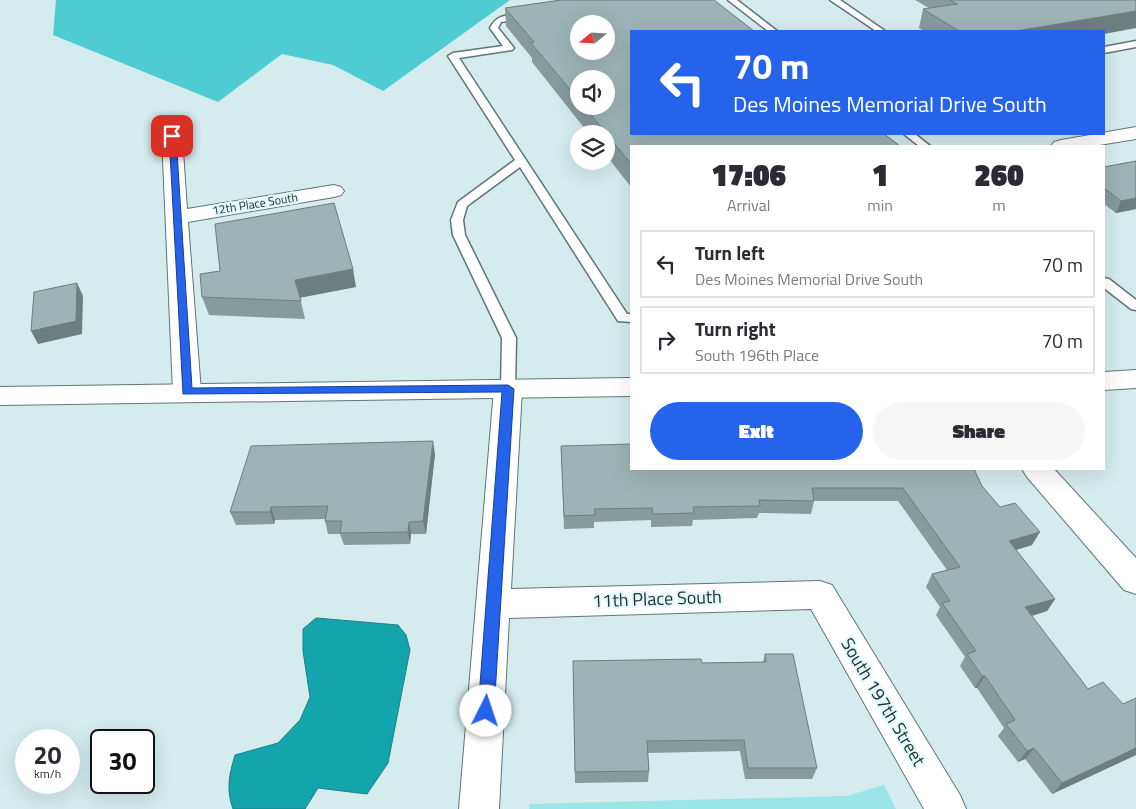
<!DOCTYPE html>
<html lang="en">
<head>
<meta charset="utf-8">
<style>
  body { margin:0; font-family:"Titillium Web",sans-serif; background:#f7f7f7; color:#2b2b33; height:100vh; display:flex; flex-direction:column; font-size:19px; white-space:nowrap }
  * { box-sizing:border-box; margin:0 }
  p { font-size:16px; color:#7c7c81 }
  .icon { flex:none; width:28px; height:28px; fill:none; stroke:currentColor; stroke-width:2; stroke-linecap:round; stroke-linejoin:round }
  .map { position:relative; flex:1; overflow:hidden }
  .sheet { position:absolute; left:630px; top:145px; width:475px; height:325px; display:flex; flex-direction:column; background:#fff; border-radius:0px; box-shadow:0 5px 20px #0002 }
  .sheet>* { flex:none }
  .hud { position:absolute; left:630px; top:30px; width:475px; height:105px; border-radius:0px; box-shadow:0 5px 20px #0002; background:#2563eb; color:#fff; overflow:hidden }
  .needle { width:32px; rotate:252deg }
  .buttons { position:absolute; left:570px; top:15px; display:grid; gap:10px }
  .buttons a { display:grid; place-items:center; width:45px; height:45px; border-radius:50%; background:#fff; box-shadow:0 5px 20px #0002; font-size:25px }
  .speed { position:absolute; left:15px; top:729px; display:flex; gap:10px; font-size:25px; font-weight:700; text-align:center }
  .speed>* { display:grid; place-content:center; width:65px; height:65px; border-radius:50%; background:#fff; box-shadow:0 5px 20px #0002; line-height:1 }
  .speed small { font-size:12px; font-weight:400 }
  .speed .limit { border:2px solid #111; border-radius:8px; background:#fff; color:#111 }
  .pin { position:absolute; display:grid; place-items:center; width:42px; height:42px; color:#fff; margin:-21px; border-radius:10px; box-shadow:0 2px 8px #0006 }
  .me { position:absolute; width:55px; margin:-28px; rotate:4deg; stroke-linejoin:round; filter:drop-shadow(0 0 4px #0008) }
  .turn { display:flex; align-items:center; gap:18px; height:105px; padding:0 20px; font-size:22px }
  .turn .icon { width:65px; height:65px; stroke-width:2.5 }
  .turn b { display:block; font-size:35px; line-height:42px }
  .eta { display:flex; justify-content:space-evenly; align-items:center; height:85px; text-align:center }
  .eta b { font-size:30px; font-weight:800; line-height:35px }
  .button { display:flex; gap:10px; margin-top:auto; padding:10px 20px }
  .button a { flex:1; height:58px; border-radius:30px; background:#2563eb; color:#fff; font-size:20px; font-weight:800; line-height:58px; text-align:center }
  .button a+a { background:#f7f7f7; color:#2b2b33 }
  ul { padding:0; list-style:none }
  li { display:flex; align-items:center; gap:15px; height:68px; margin:0 10px 8px; padding:0 10px; border:2px solid #e1e1e2; border-radius:0px }
  li div { flex:1 }
  li b { display:block; font-size:19px }
  li em { font-style:normal }
  .map>svg:first-child { display:block }
  .green { fill:#9be4e8 }
  .forest { fill:#4fcbd2 }
  .water { fill:#14a4ab; stroke:#1a8186 }
  .lines { fill:none; stroke-linecap:round; stroke-linejoin:round }
  .service-casing { stroke:#607677; stroke-width:3 }
  .minor-casing { stroke:#607677; stroke-width:2 }
  .secondary-casing { stroke:#607677; stroke-width:2 }
  .service { fill:#fff; fill-rule:evenodd }
  .minor { fill:#fff; fill-rule:evenodd }
  .secondary { fill:#fff; fill-rule:evenodd }
  .wall { fill:#869b9c; fill-rule:evenodd }
  .shaded-wall { fill:#6d7e7f }
  .building { fill:#9cb4b5; stroke:#6d7e7f; fill-rule:evenodd }
  .route { fill:#2563eb; stroke:#184099 }
  .labels { text-anchor:middle; stroke-width:4.5; stroke-linejoin:round; paint-order:stroke }
  .far-street-label { font-size:12px; fill:#273031; stroke:#e1fafb }
  .near-street-label { font-size:18px; fill:#273031; stroke:#e1fafb }
</style>
</head>
<body>
<div class="map">
<svg width="1136" height="809" viewBox="0 0 1136 809">
  <rect width="100%" height="100%" fill="#d4ecee"/>
  <!-- green -->
  <path class="green" d="M884,785l12,24h-367v-5l318,-8z"/>
  <!-- forest -->
  <path class="forest" d="M56,0h454l-127,91 -50,-26 -51,-11 -64,48 -165,-67z"/>
  <!-- water -->
  <path class="water" d="M316,618l82,7 8,10 4,15 -22,113 -21,31 -49,-6 -13,21h-72c-7,-19 -4,-34 2,-54l43,-12 22,-23 10,-23 -7,-46v-22z"/>
  <g class="lines">
    <!-- service casing -->
    <g class="service-casing">
      <path id="service" d="M728,0h9l40,31h-9z
        M830,0h10l45,31h-9z
        M525,13l3,1v4l-27,4 -3,6 16,20 -2,2 -53,8 168,256h4v8l-13,-1 -98,-154 -53,39 -4,14 2,15 51,103 -1,51 -2,4h-10l-2,-4 1,-51 -49,-103 -2,-15 7,-18 57,-42 -67,-104 5,-3 50,-7 -13,-18c7,-15 19,-12 35,-15z
        M1136,41v6l-32,6v-6z
        M904,134h11l15,12h-11z
        M1104,278l5,1 27,21v10l-5,-1 -27,-21z"/>
    </g>
    <!-- minor casing -->
    <g class="minor-casing">
      <path id="minor" d="M1136,127v12l-43,7h-42l3,-4 7,-2z
        M172,130l7,2 3,4 5,73 147,-24 7,2 3,4 -3,4 -7,2 -146,25 13,170 -4,7 -10,2 -10,-2 -4,-7 -11,-256 3,-4z
        M508,380l10,2 4,7 -11,200 309,-8 12,4 128,210 6,14h-42l-113,-200 -302,9 -10,191h-40l35,-420 4,-7z
        M1022,469h32l82,89v36l-12,-4 -97,-113z"/>
    </g>
    <!-- secondary casing -->
    <g class="secondary-casing">
      <path id="secondary" d="M1136,370v18l-32,2v-18z
        M631,378v18l-631,9v-18z"/>
    </g>
    <!-- service -->
    <use href="#service" class="service"/>
    <!-- minor -->
    <use href="#minor" class="minor"/>
    <!-- secondary -->
    <use href="#secondary" class="secondary"/>
  </g>
  <!-- wall -->
  <path class="wall" d="M561,0h153l40,31h-123v103h253l16,12h-269v41l-25,-32v-21h-17l-57,-72v-4l-26,-32 -1,-18zM579,24h27v27h-27zM579,79h27v27h-27z
    M915,0h221l-32,31h-180l-5,-3 4,-19 6,-1z
    M1136,161v48l-20,4 -12,-9v-37z
    M356,287l-56,10 5,22 -96,-4 -7,-18z
    M561,446l421,40 50,59 -16,5 39,49 -8,12 -15,5 56,73 35,15 13,-6v57l-84,39 -27,-35 -7,3 -20,-26 6,-8 -27,-40h-2l-15,-22 5,-9 -29,-42 4,-8 -14,-20 6,-13 15,-4 -49,-69h-84l-3,13 -52,-1 -2,5 -64,2 -1,6 -41,1v-7l-57,2v6l-30,1z
    M435,454l-9,80h-15l-1,10 -66,1 -4,-11h-12l-3,-13v-2l-50,1 -1,4 -38,1 -6,-13z
    M765,654l52,114 -5,11h-67l-5,-28 -92,2 1,18 -1,11 -73,1 -2,-122 129,2 61,-1z"/>
  <!-- shaded-wall -->
  <path class="shaded-wall" d="M1136,11v17l-32,6v-3h-88z
    M1136,198v11l-20,4 5,-12z
    M353,269l3,18 -57,11 -4,-18z
    M77,283l6,13 -1,38 -44,10 -7,-13z
    M433,441l2,13 -9,80 -3,-13z
    M271,507l4,13 -1,4 -4,-12z
    M409,522l2,12 -1,10 -2,-12z
    M1040,532l-8,13 -30,9 7,-13z
    M1055,599l-8,12 -29,9 7,-13z
    M982,676h3l-8,12h-2z
    M1034,748l-9,11 -7,3 9,-11z
    M1136,748v7l-84,39 10,-11z"/>
  <!-- building -->
  <path class="building" d="M561,0h153l40,31h-123v103h253l16,12h-269v18l-47,-58h22v-27h-27v21l-48,-57 3,-1 -29,-34zM579,24h27v27h-27z
    M950,0h186v11l-120,20h-57l-36,-22 34,-5z
    M1136,161v37l-15,3 -17,-13v-21z
    M334,203l19,66 -58,11 6,21 -99,-4 -2,-23 20,-3 -5,-47z
    M77,283l-1,38 -45,10 3,-39z
    M433,441l-10,80 -14,1 -1,10 -68,1 2,-12h-17l3,-15 -57,1 -1,5h-40l21,-66z
    M631,444v25h343l8,17 18,21 15,-4 25,29 -31,9 46,58 -30,8 63,82 15,-7 20,22 13,-6v50l-74,35 -28,-35 -7,3 -21,-27 9,-4 -30,-44h-3l-15,-22 9,-3 -34,-48 8,-2 -18,-27 28,-7 -57,-79h-91l2,13 -55,-1 1,6 -67,1 1,6 -41,1 -1,-6 -58,1 1,6 -31,1 -3,-70z
    M765,654h28l24,114h-69l-4,-28 -97,1 2,30 -74,1 -2,-111 128,-2 1,4 64,-1z"/>
  <!-- route -->
  <path class="route" d="M169,134l7,2 16,252 316,-3 6,4 -20,322 -3,5 -5,2 -5,-2 -3,-5 24,-319 -319,2z"/>
  <g class="labels">
    <!-- far-street labels -->
    <g class="far-street-label">
      <text transform="translate(255 204) rotate(-9)" y="4">12th Place South</text>
    </g>
    <!-- near-street labels -->
    <g class="near-street-label">
      <text transform="translate(657 599) rotate(-2)" y="6">11th Place South</text>
      <text transform="translate(883 702) rotate(59)" y="6">South 197th Street</text>
    </g>
  </g>
</svg>
<div class="buttons">
<a><svg class="needle" viewBox="-14 -14 28 28"><path d="M0-13l5 13h-10z" fill="#e53935"/><path d="M0 13l5-13h-10z" fill="#7c7c81"/></svg></a>
<a><svg class="icon" aria-label="sound" viewBox="0 0 24 24"><path d="M4 9h4l5-4v14l-5-4H4zM17 9q2 3 0 6"/></svg></a>
<a><svg class="icon" aria-label="layers" viewBox="0 0 24 24"><path d="M12 4l9 5-9 5-9-5zM3 14l9 5 9-5"/></svg></a>
</div>
<div class="speed"><div>20<small>km/h</small></div><div class="limit">30</div></div>
<div class="pin" style="left:172px;top:136px;background:#d93025"><svg class="icon" aria-label="arrive" viewBox="0 0 24 24"><path d="M6 21V4h12l-3 4 3 4H6"/></svg></div>
<svg class="me" style="left:486px;top:711px" viewBox="-20 -20 40 40"><circle r="19" fill="#fff"/><path d="M0-13L10 11 0 6-10 11z" fill="#2563eb"/></svg>
<div class="hud">
<div class="turn"><svg class="icon" aria-label="left" viewBox="0 0 24 24"><path d="M17 20v-9H6M10 6l-5 5 5 5"/></svg><div><b>70 m</b>Des Moines Memorial Drive South</div></div>
</div>
<section class="sheet">
<div class="eta">
<div><b>17:06</b><p>Arrival</p></div>
<div><b>1</b><p>min</p></div>
<div><b>260</b><p>m</p></div>
</div>
<ul>
<li><svg class="icon" aria-label="left" viewBox="0 0 24 24"><path d="M17 20v-9H6M10 6l-5 5 5 5"/></svg><div><b>Turn left</b><p>Des Moines Memorial Drive South</p></div><em>70 m</em></li>
<li><svg class="icon" aria-label="right" viewBox="0 0 24 24"><path d="M7 20v-9h11M14 6l5 5-5 5"/></svg><div><b>Turn right</b><p>South 196th Place</p></div><em>70 m</em></li>
</ul>
<div class="button"><a>Exit</a><a>Share</a></div>
</section>
</div>
</body>
</html>
